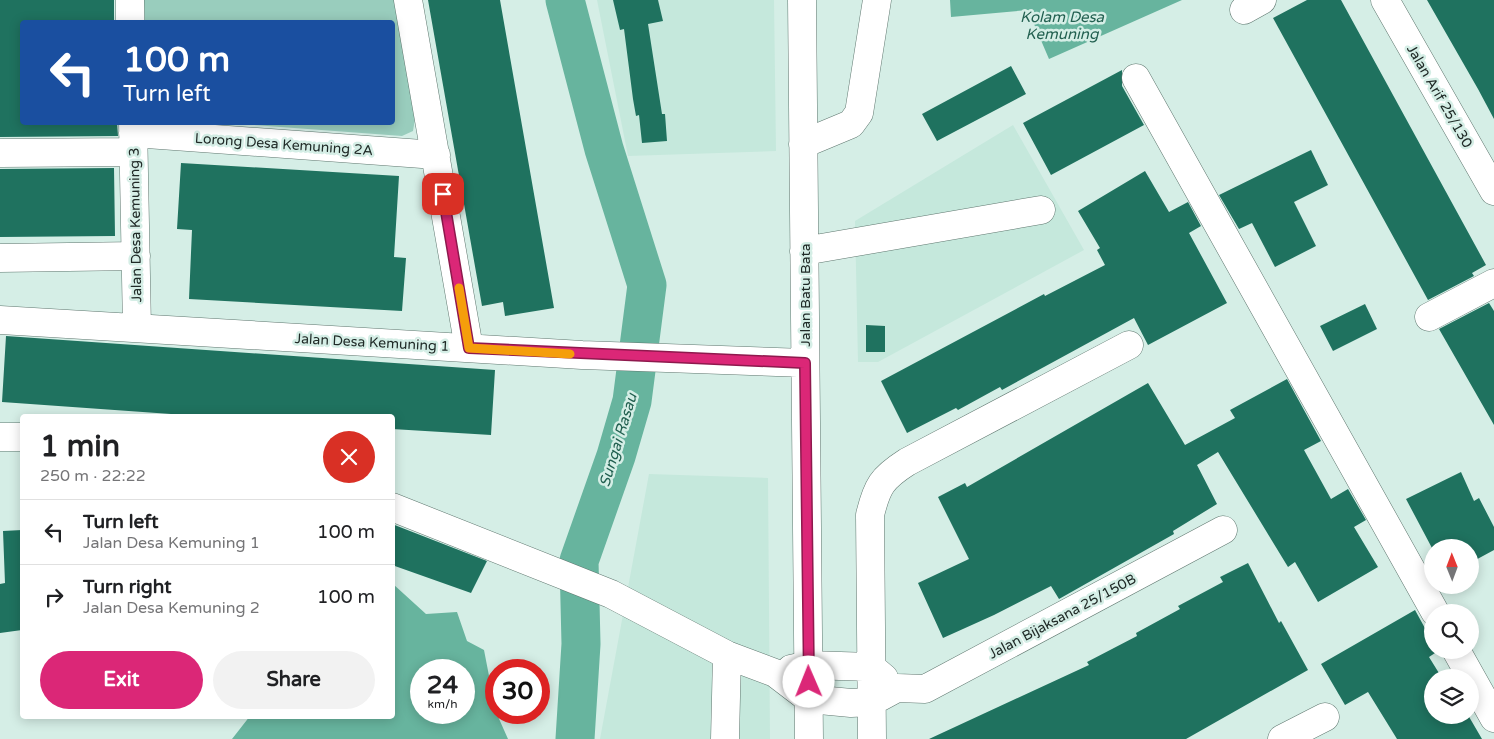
<!DOCTYPE html>
<html lang="en">
<head>
<meta charset="utf-8">
<style>
  body { margin:0; font-family:"Varela Round",sans-serif; background:#f2f2f2; color:#202124; height:100vh; display:flex; flex-direction:column; font-size:19px; white-space:nowrap }
  * { box-sizing:border-box; margin:0 }
  p { font-size:16px; color:#757577 }
  .icon { flex:none; width:28px; height:28px; fill:none; stroke:currentColor; stroke-width:2; stroke-linecap:round; stroke-linejoin:round }
  .map { position:relative; flex:1; overflow:hidden }
  .sheet { position:absolute; left:20px; top:414px; width:375px; height:305px; display:flex; flex-direction:column; background:#fff; border-radius:5px; box-shadow:0 2px 12px #0003 }
  .sheet>* { flex:none }
  .banner { position:absolute; left:20px; top:20px; width:375px; height:105px; border-radius:5px; box-shadow:0 2px 12px #0003; background:#1a4fa0; color:#fff; overflow:hidden }
  .needle { width:32px; rotate:359deg }
  .buttons { position:absolute; left:1424px; top:539px; display:grid; gap:10px }
  .buttons a { display:grid; place-items:center; width:55px; height:55px; border-radius:50%; background:#fff; box-shadow:0 2px 12px #0003; font-size:25px }
  .speed { position:absolute; left:410px; top:659px; display:flex; gap:10px; font-size:25px; font-weight:700; text-align:center }
  .speed>* { display:grid; place-content:center; width:65px; height:65px; border-radius:50%; background:#fff; box-shadow:0 2px 12px #0003; line-height:1 }
  .speed small { font-size:12px; font-weight:400 }
  .speed .limit { border:8px solid #d22; background:#fff; color:#111 }
  .pin { position:absolute; display:grid; place-items:center; width:42px; height:42px; color:#fff; margin:-21px; border-radius:10px; box-shadow:0 2px 8px #0006 }
  .me { position:absolute; width:55px; margin:-28px; rotate:359deg; stroke-linejoin:round; filter:drop-shadow(0 0 4px #0008) }
  .turn { display:flex; align-items:center; gap:18px; height:105px; padding:0 20px; font-size:22px }
  .turn .icon { width:65px; height:65px; stroke-width:2.5 }
  .turn b { display:block; font-size:35px; line-height:42px }
  .round { display:grid; place-items:center; flex:none; width:52px; height:52px; border-radius:26px; background:#f2f2f2 }
  .head { display:flex; align-items:center; justify-content:space-between; height:85px; padding:0 20px }
  h1 { font-size:30px; font-weight:700; line-height:38px }
  .cta { display:flex; gap:10px; margin-top:auto; padding:10px 20px }
  .cta a { flex:1; height:58px; border-radius:30px; background:#db2777; color:#fff; font-size:20px; font-weight:700; line-height:58px; text-align:center }
  .cta a+a { background:#f2f2f2; color:#202124 }
  ul { padding:0; list-style:none }
  li { display:flex; align-items:center; gap:15px; height:65px; padding:0 20px; border-top:1px solid #e0e0e0 }
  li div { flex:1 }
  li b { display:block; font-size:19px }
  li em { font-style:normal }
  .map>svg:first-child { display:block }
  .built { fill:#c5e8dc }
  .green { fill:#99cdbd }
  .water { fill:#67b49e; fill-rule:evenodd }
  .lines { fill:none; stroke-linecap:round; stroke-linejoin:round }
  .river { stroke:#67b49e; stroke-width:39 }
  .building { fill:#1f725f }
  .minor-casing { stroke:#5f776f; stroke-width:29 }
  .minor { stroke:#fff; stroke-width:28 }
  .route-casing { stroke:#8e194d; stroke-width:12 }
  .route { stroke:#db2777; stroke-width:9 }
  .slow { stroke:#f59e0b; stroke-width:9 }
  .labels { text-anchor:middle; stroke-width:5; stroke-linejoin:round; paint-order:stroke }
  .street-label { font-size:14px; fill:#202a27; stroke:#d5eee6 }
  .water-label { font-size:15px; font-style:italic; fill:#226050; stroke:#d5eee6 }
</style>
</head>
<body>
<div class="map">
<svg width="1494" height="739" viewBox="0 0 1494 739">
  <rect width="100%" height="100%" fill="#d5eee6"/>
  <!-- built -->
  <path class="built" d="M597,0h177l2,151 -148,5z
    M1013,125l71,125 -206,112h-20l-3,-141z
    M649,474l119,4 2,261h-170z"/>
  <!-- green -->
  <path class="green" d="M144,0h255l16,119 -2,12 -11,5 -174,-13 164,-1v-100h-247z"/>
  <!-- water -->
  <path class="water" d="M950,0h232l-133,59 -21,-49 -77,7z
    M393,584l33,30 31,-2 10,29 17,9 12,62 12,27h-276l18,-23h142zM421,670h43v42h-43z"/>
  <g class="lines">
    <!-- river -->
    <path class="river" d="M565,0l39,149 43,136 -15,116 -16,55 -37,105 2,83 -6,95"/>
  </g>
  <!-- building -->
  <path class="building" d="M0,0h114v22h-92v100h95l1,14 -118,1z
    M428,0h72l54,308 -49,8 -2,-14 -21,4z
    M613,0h45l5,21 -15,3 14,90h3l2,27 -25,2 -3,-28 -3,1 -3,-17 -9,-70 -4,1z
    M1307,0h34l145,265 -14,8 2,3 -46,24 -155,-282z
    M1427,0h67v119l-16,-30z
    M1011,66l15,28 -89,47 -15,-27z
    M1122,70v16l22,39 -93,50 -28,-52z
    M1311,150l17,35 -34,17 22,44 -41,21 -23,-44 -13,6 -20,-34z
    M181,163l218,13 -5,81 12,1 -4,53 -213,-12 3,-69 -15,-1z
    M114,168l1,68 -115,1v-68z
    M1145,171l24,41 19,-10 13,24 -12,7 38,70 -79,42 -14,-27 -132,72 -2,-3 -42,23 -2,-2 -49,25 -26,-52 163,-87 1,2 60,-31 -8,-15 3,-2 -22,-37z
    M1489,303l5,8v114l-55,-96z
    M1365,304l12,25 -44,22 -13,-25z
    M866,325l19,1v26h-19z
    M6,336l489,34 -4,65 -99,-6v-13h-193l-197,-14z
    M1287,379l34,62 -17,9 27,49 17,-10 18,31 -12,7 24,40 -60,35 -23,-40 -7,5 -70,-115 -21,13 20,39 -44,27 1,3 -115,65 -8,-13 -57,29 -51,23 -25,-55 51,-24 -31,-62 27,-14 2,4 181,-104 37,62 50,-27 -5,-8z
    M1461,472l13,29 5,-3 15,29v23l-24,13v-15h-38l-26,-49z
    M392,524l95,37 -16,32 -79,-28z
    M22,530v100l-22,3v-49l5,-1 -2,-52z
    M1248,563l31,60 2,-2 27,49 -122,69h-257l160,-74 -2,-3 50,-26 -1,-3 44,-24 -2,-3 45,-24 -3,-5z
    M1415,610l17,31v9l6,1 -9,6 13,21h-10v37h36l14,24h-85l-29,-47 -23,13 -24,-41z"/>
  <g class="lines">
    <!-- minor casing -->
    <g class="minor-casing">
      <path id="minor" d="M130,0v22
        M408,0l61,348
        M802,0l7,739
        M1385,0l109,191
        M1244,10l18,-10
        M1136,78l299,534
        M133,122l4,206
        M133,133l303,22
        M803,144l48,-20 8,-11 18,-113
        M0,153l133,-1
        M804,251l237,-41
        M0,258l136,-2
        M1429,317l65,-34
        M0,320l582,35 223,8
        M0,437h22
        M392,507l219,87 116,61 48,18 34,26 42,4 20,-1 26,-14 28,1 298,-159
        M1456,650l38,68
        M791,669l18,-4 62,2 13,11
        M725,739l2,-84
        M872,739l-2,-224c7,-29 12,-37 37,-53l222,-117
        M1282,739l43,-22"/>
    </g>
    <!-- minor -->
    <use href="#minor" class="minor"/>
  </g>
  <g class="lines">
    <!-- route casing -->
    <g class="route-casing">
      <path id="route" d="M443,194l26,154 336,15 4,319"/>
    </g>
    <!-- route -->
    <use href="#route" class="route"/>
    <!-- slow -->
    <path class="slow" d="M459,288l10,60 101,6"/>
  </g>
  <g class="labels">
    <!-- street labels -->
    <g class="street-label">
      <text transform="translate(1440 96) rotate(60)" y="5">Jalan Arif 25/130</text>
      <text transform="translate(284 144) rotate(4)" y="5">Lorong Desa Kemuning 2A</text>
      <text transform="translate(135 225) rotate(-91)" y="5">Jalan Desa Kemuning 3</text>
      <text transform="translate(805 295) rotate(-90)" y="5">Jalan Batu Bata</text>
      <text transform="translate(372 342) rotate(3)" y="5">Jalan Desa Kemuning 1</text>
      <text transform="translate(1062 616) rotate(-28)" y="5">Jalan Bijaksana 25/150B</text>
    </g>
    <!-- water labels -->
    <g class="water-label">
      <text x="1062" y="22">Kolam Desa<tspan x="1062" dy="17">Kemuning</tspan></text>
      <text transform="translate(618 440) rotate(-73)" y="5">Sungai Rasau</text>
    </g>
  </g>
</svg>
<div class="buttons">
<a><svg class="needle" viewBox="-14 -14 28 28"><path d="M0-13l5 13h-10z" fill="#e53935"/><path d="M0 13l5-13h-10z" fill="#757577"/></svg></a>
<a><svg class="icon" aria-label="search" viewBox="0 0 24 24"><circle cx="10" cy="10" r="6"/><path d="M15 15l6 6"/></svg></a>
<a><svg class="icon" aria-label="layers" viewBox="0 0 24 24"><path d="M12 4l9 5-9 5-9-5zM3 14l9 5 9-5"/></svg></a>
</div>
<div class="speed"><div>24<small>km/h</small></div><div class="limit">30</div></div>
<div class="pin" style="left:443px;top:194px;background:#d93025"><svg class="icon" aria-label="arrive" viewBox="0 0 24 24"><path d="M6 21V4h12l-3 4 3 4H6"/></svg></div>
<svg class="me" style="left:809px;top:682px" viewBox="-20 -20 40 40"><circle r="19" fill="#fff"/><path d="M0-13L10 11 0 6-10 11z" fill="#db2777"/></svg>
<div class="banner">
<div class="turn"><svg class="icon" aria-label="left" viewBox="0 0 24 24"><path d="M17 20v-9H6M10 6l-5 5 5 5"/></svg><div><b>100 m</b>Turn left</div></div>
</div>
<section class="sheet">
<div class="head"><div><h1>1 min</h1><p>250 m · 22:22</p></div><a class="round" style="background:#d93025;color:#fff"><svg class="icon" aria-label="close" viewBox="0 0 24 24"><path d="M6 6l12 12M18 6L6 18"/></svg></a></div>
<ul>
<li><svg class="icon" aria-label="left" viewBox="0 0 24 24"><path d="M17 20v-9H6M10 6l-5 5 5 5"/></svg><div><b>Turn left</b><p>Jalan Desa Kemuning 1</p></div><em>100 m</em></li>
<li><svg class="icon" aria-label="right" viewBox="0 0 24 24"><path d="M7 20v-9h11M14 6l5 5-5 5"/></svg><div><b>Turn right</b><p>Jalan Desa Kemuning 2</p></div><em>100 m</em></li>
</ul>
<div class="cta"><a>Exit</a><a>Share</a></div>
</section>
</div>
</body>
</html>
